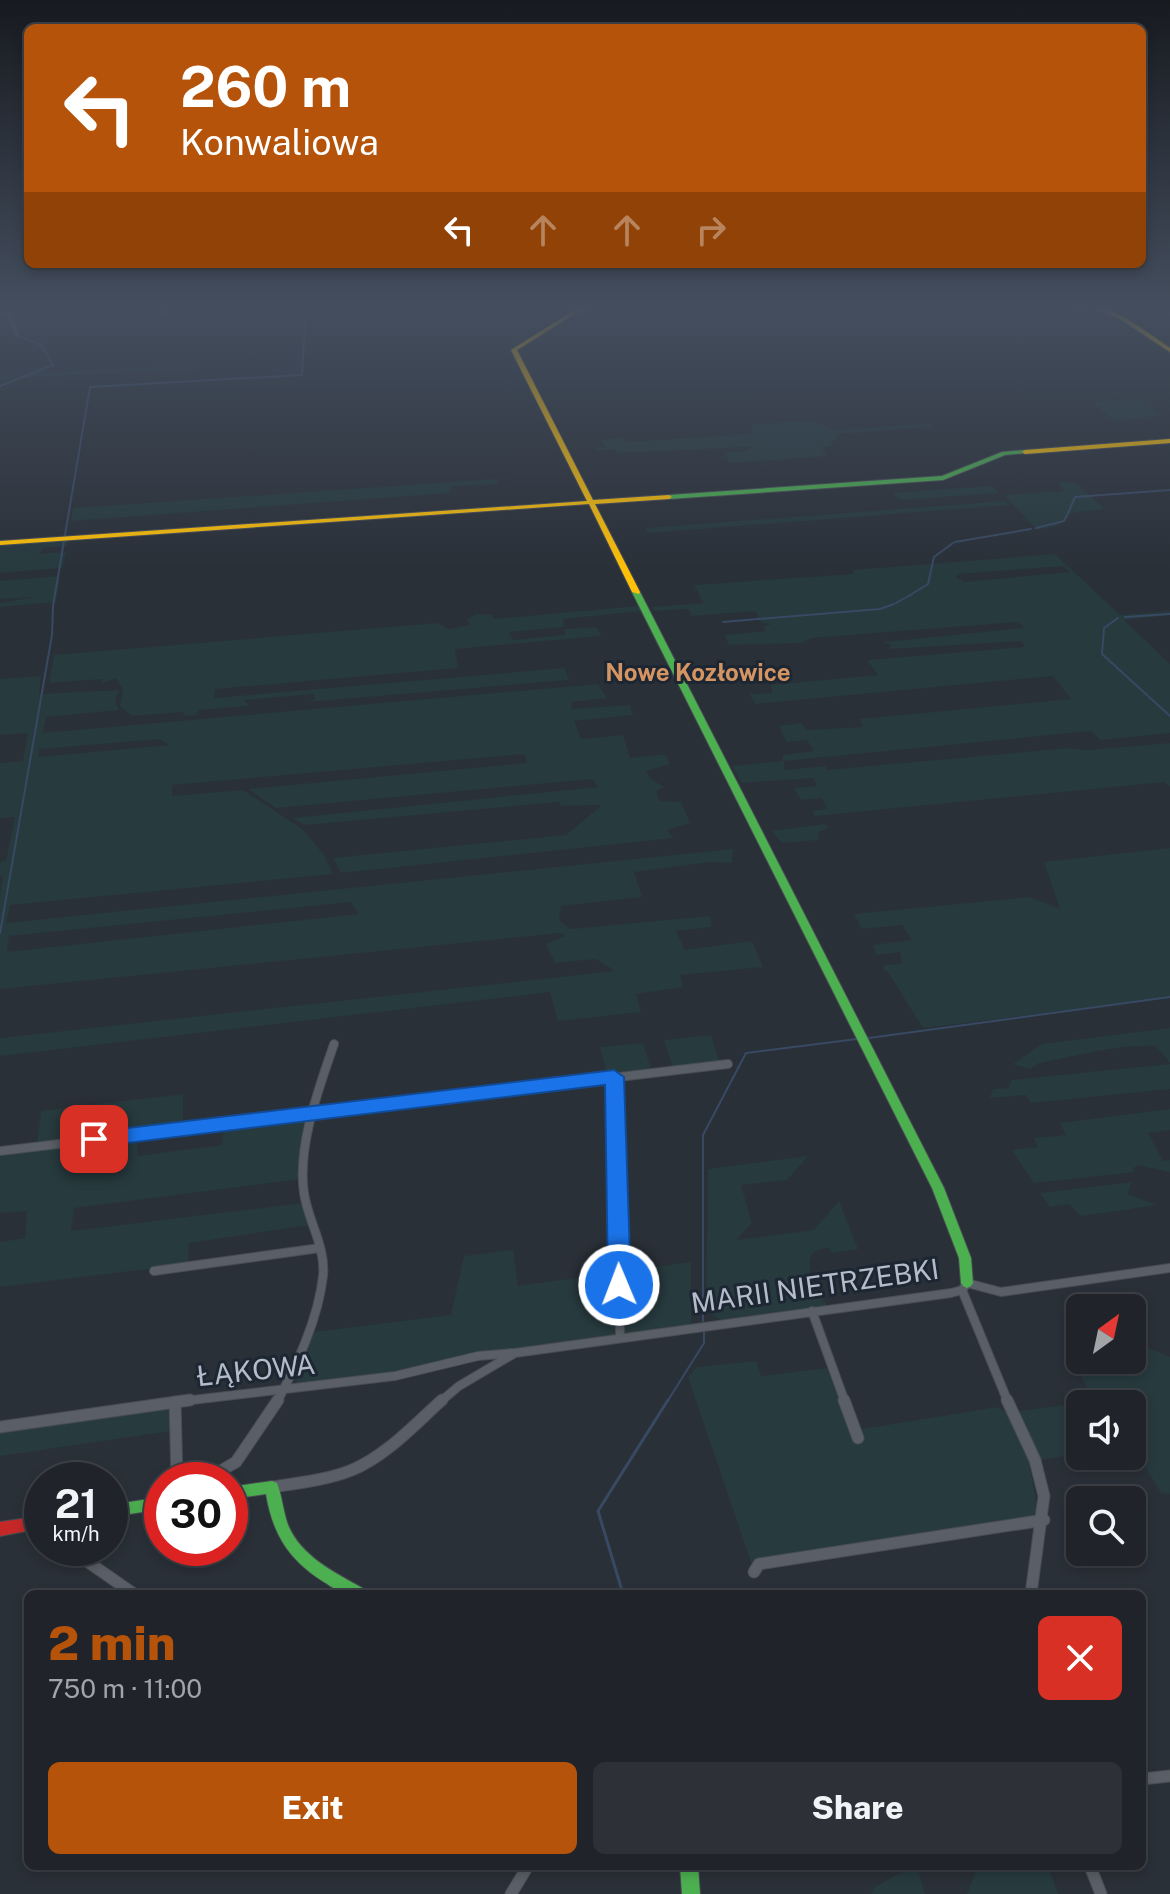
<!DOCTYPE html>
<html lang="en">
<head>
<meta charset="utf-8">
<style>
  body { margin:0; font-family:"Public Sans",sans-serif; background:#2d3036; color:#f1f3f6; height:100vh; display:flex; flex-direction:column; font-size:30px; white-space:nowrap }
  * { box-sizing:border-box; margin:0 }
  p { font-size:26px; color:#a2a4a8 }
  .icon { flex:none; width:44px; height:44px; fill:none; stroke:currentColor; stroke-width:2; stroke-linecap:round; stroke-linejoin:round }
  .map { position:relative; flex:1; overflow:hidden }
  .drawer { position:absolute; left:24px; top:1590px; width:1122px; height:280px; display:flex; flex-direction:column; background:#20242a; border-radius:12px; box-shadow:0 4px 12px #0003,0 0 0 2px #3d4147 }
  .drawer>* { flex:none }
  .top-card { position:absolute; left:24px; top:24px; width:1122px; height:244px; border-radius:12px; box-shadow:0 4px 12px #0003,0 0 0 2px #3d4147; background:#b45309; color:#fff; overflow:hidden }
  .needle { width:52px; rotate:33deg }
  .fabs { position:absolute; left:1066px; top:1294px; display:grid; gap:16px }
  .fabs a { display:grid; place-items:center; width:80px; height:80px; border-radius:12px; background:#20242a; box-shadow:0 4px 12px #0003,0 0 0 2px #3d4147; font-size:40px }
  .speed { position:absolute; left:24px; top:1462px; display:flex; gap:16px; font-size:40px; font-weight:700; text-align:center }
  .speed>* { display:grid; place-content:center; width:104px; height:104px; border-radius:50%; background:#20242a; box-shadow:0 4px 12px #0003,0 0 0 2px #3d4147; line-height:1 }
  .speed small { font-size:20px; font-weight:400 }
  .speed .limit { border:12px solid #d22; background:#fff; color:#111 }
  .pin { position:absolute; display:grid; place-items:center; width:68px; height:68px; color:#fff; margin:-34px; border-radius:16px; box-shadow:0 4px 12px #0006 }
  .me { position:absolute; width:88px; margin:-44px; rotate:359deg; stroke-linejoin:round; filter:drop-shadow(0 0 6px #0008) }
  .turn { display:flex; align-items:center; gap:28px; height:168px; padding:0 24px; font-size:36px }
  .turn .icon { width:104px; height:104px; stroke-width:2.5 }
  .turn b { display:block; font-size:56px; line-height:68px }
  .lanes { display:flex; align-items:center; height:76px; padding:0 24px; background:#0003; justify-content:center; gap:40px; direction:ltr }
  .lanes .off { opacity:.35 }
  .round { display:grid; place-items:center; flex:none; width:84px; height:84px; border-radius:12px; background:#2d3036 }
  .overview { display:flex; align-items:center; justify-content:space-between; height:136px; padding:0 24px }
  h1 { font-size:48px; font-weight:800; line-height:60px; color:#b45309 }
  .primary-button { display:flex; gap:16px; margin-top:auto; padding:16px 24px }
  .primary-button a { flex:1; height:92px; border-radius:12px; background:#b45309; color:#fff; font-size:32px; font-weight:800; line-height:92px; text-align:center }
  .primary-button a+a { background:#2d3036; color:#f1f3f6 }
  .map>svg:first-child { display:block }
  .green { fill:#273a3e; fill-rule:evenodd }
  .lines { fill:none; stroke-linecap:round; stroke-linejoin:round }
  .stream-far1 { stroke:#384963; stroke-width:2 }
  .stream { stroke:#384963; stroke-width:3 }
  .street-far2-casing { stroke:#484c53; stroke-width:5 }
  .street-far1-casing { stroke:#484c53; stroke-width:10 }
  .street-casing { stroke:#484c53; stroke-width:13 }
  .fast-casing { stroke:#484c53; stroke-width:2 }
  .slow-casing { stroke:#484c53; stroke-width:2 }
  .jam-casing { stroke:#484c53; stroke-width:2 }
  .street-far2 { stroke:#5a5e66; stroke-width:4 }
  .street-far1 { stroke:#5a5e66; stroke-width:8 }
  .street { stroke:#5a5e66; stroke-width:11 }
  .fast { fill:#4caf50; fill-rule:evenodd }
  .slow { fill:#ffc107; fill-rule:evenodd }
  .jam { fill:#c62828; fill-rule:evenodd }
  .route { fill:#1a73e8; stroke:#114b97; stroke-width:2 }
  .labels { text-anchor:middle; stroke-width:6; stroke-linejoin:round; paint-order:stroke }
  .far-quarter-label { font-size:24px; font-weight:bold; fill:#d59563; stroke:#1d2633 }
  .near-street-label { font-size:28px; fill:#b4bcc9; stroke:#1d2633 }
</style>
</head>
<body>
<div class="map">
<svg width="1170" height="1894" viewBox="0 0 1170 1894">
  <rect width="100%" height="100%" fill="#2a3038"/>
  <!-- green -->
  <path class="green" d="M194,365l2,4 -196,10v-4z
    M1138,398l24,17 -47,6 -24,-19z
    M813,421l21,9 97,-7 4,4 -99,7 1,6 -6,2 2,3 -11,3 5,8 -97,7 -6,-10 27,-3 -1,-3 -134,6 1,-4 -21,1v-2l10,-1 -6,-7 22,-2 3,4 126,-8 2,-10z
    M498,479l-1,5 -45,2 -2,7 -379,28 2,-13z
    M1058,482h16l31,27 -34,4c-9,14 -19,15 -35,16l-32,-34 60,-4z
    M992,486l7,7 -98,7 -9,-7z
    M1005,501l5,4 -363,28 -2,-5z
    M68,540l-1,6 -24,2 -4,6 27,-2 -4,16 -62,5v-29z
    M1055,554l65,61 50,-4v4l-46,5 46,44v69l-69,7 -10,-9 -307,30v9l41,-4 2,4 242,-22 18,2 83,-7v44l-5,-5 -350,34 -2,-5 14,-2 -5,-11 -21,2 -7,-12 23,-2 -3,-8 -72,5 -10,-17 51,-5v-6l31,-4 -7,-11 -20,2 -8,-16 23,-3 4,7 57,-3 -3,-8 211,-20 -18,-23 -298,28 -5,-10 23,-1 -3,-8 108,-10 -11,-15 158,-13 -4,-6 -131,8 1,-4 -8,-3 141,-14 -6,-6 -207,16 -10,5 -72,2 -4,-10 42,-4 -4,-4 8,-3 -9,-1 -7,-12 -63,5 -4,-7 -34,2 -2,-4 52,-4 -10,-18 160,-11 -1,-4zM1064,566l6,6 -106,10 -8,-5 2,-3z
    M60,576l-4,26 -56,5v-4l36,-6 -36,2v-18z
    M638,606l4,5 -79,8 1,8 -55,5 4,8 52,-5v-6l32,-2 4,9 -146,13 3,19 -243,21 -1,9 350,-30 5,12 -263,22 9,-3 -1,-5 -69,6 4,6 -50,4 -3,5 -12,1v-4l-52,4 -12,-10 3,-17 -7,-11 -14,5 1,-4 -54,4 5,-28 384,-32 11,6 21,-4v-4h-5l11,-7 16,1 2,4z
    M41,676l-2,18 80,-4 -4,11 4,9 -73,7 -3,16 555,-49 9,14 -36,4 1,7 58,-4 3,10 -59,6 7,18 42,-4 7,23 35,-4 5,10 -24,7 5,8 13,8 -8,4 3,10 22,1 9,21 -23,7 7,8 -333,35 -8,-15 233,-23 36,-30 -41,1 -2,-4 -254,23 -13,-7 306,-31 -6,-8 -316,29 -28,-19 279,-26 -2,-9 -353,31v11l71,-6 59,39 22,26 9,19 -323,31 -4,18 727,-74 -1,14 -22,-1 -76,10 8,25 -81,9 -2,15 12,8 139,-13 2,11 -36,4 9,19 67,-9 11,26 -83,8 3,12 -47,7 5,18 -83,9 -8,-29 -550,64v-18l615,-67 -19,-12 -41,4 -9,-19 19,-8 -4,-3 -561,56v-93l3,-19 -3,-1v-14l6,-1 9,-44 -15,1v-55l23,-2 5,-28 -28,2v-56zM159,739l10,6 -131,12 1,-8zM351,902l8,12 -352,38 2,-16z
    M824,824l6,3 -11,5 -1,8 -36,3 -10,-12z
    M1170,848v150l-247,30 -35,-56 -5,-3 1,-4 18,-1 -2,-12 -23,3 -5,-10 40,-5 -10,-15 -40,4 -8,-15 176,-17 30,12 -16,-47z
    M1170,1028v35l-14,-17c-40,-2 -78,10 -117,17l-9,6 -17,-5 29,-20z
    M711,1035l8,26 -46,6 -9,-27z
    M643,1043l8,26 -44,5 -7,-27z
    M1170,1064v25l-139,14 -5,-8 -36,3 3,-9 15,-1 4,-8z
    M183,1094v33l-146,18 4,-34z
    M1170,1109v21l-22,3 15,28 7,-1v12l-33,-7 -5,5 3,2 -101,11 -22,-33 26,-3 -4,-9 32,-3 -6,-12z
    M310,1118l-9,61 -227,29 -3,23 232,-28 7,22 -121,18 -1,21 -188,23v-45l25,-4 2,-27 -27,2v-60l137,-18v21l85,-11 2,-18z
    M808,1156l-21,24 -46,5 11,38 -16,17 78,-10 25,-29 19,48 -26,4 -4,-6 -15,5c-10,18 5,38 14,54l-106,14 -15,-9 2,-142z
    M1132,1182l-5,12 30,11 -76,11 -12,-12 -19,3 -10,-14z
    M513,1250l5,36 173,-24v62l-211,29 -51,14 -125,17 -8,-3 18,-49 137,-17 13,-59z
    M1132,1341l38,16v137l-9,-1 -29,-48v-41h-52v49l-51,9 10,55 -287,48 -64,-188 9,-10 59,-6 5,15 66,-8 23,62 12,-1 136,-22 9,6 85,-12 -18,-43 58,2z
    M161,1405l7,4 3,22 -171,25v-27z
    M913,1866h4l8,28h-54l4,-7z
    M978,1866h70l10,28h-91z"/>
  <g class="lines">
    <!-- stream-far1 -->
    <path class="stream-far1" d="M302,374l4,-69
      M0,386l53,-21 -12,-20 -27,-11 -10,-29
      M1068,513l7,-16 95,-7
      M1036,528l28,-7 3,-6
      M955,542l76,-13
      M907,597l21,-13 6,-27 19,-14
      M896,603l9,-5
      M1125,617l45,-3
      M1118,618l-14,10 -2,26 68,62
      M723,622l157,-13 14,-5
      M0,933l52,-298 1,-29 37,-219 212,-12
      M869,1038l301,-41
      M703,1321v-186l43,-82 111,-14
      M667,1402l37,-59v-13"/>
    <!-- stream -->
    <path class="stream" d="M623,1594l-25,-83 70,-111"/>
    <!-- street-far2 casing -->
    <g class="street-far2-casing">
      <path id="street-far2" d="M6,305l11,29
        M158,305l7,10
        M1064,305l18,5 22,-5"/>
    </g>
    <!-- street-far1 casing -->
    <g class="street-far1-casing">
      <path id="street-far1" d="M614,1077l6,260
        M0,1151l728,-87
        M154,1271l166,-23
        M962,1290l46,112
        M812,1311l33,91
        M175,1402l220,-26 83,-20 34,-3
        M277,1402c20,-38 41,-82 46,-126 3,-29 -15,-55 -19,-83 -7,-47 15,-105 30,-149
        M440,1402l19,-16 56,-33 436,-60 11,-3 5,-7 34,9 169,-24"/>
    </g>
    <!-- street casing -->
    <g class="street-casing">
      <path id="street" d="M844,1400l14,38
        M1007,1400l28,60 9,36 -13,98
        M175,1402l2,78
        M0,1427l190,-27
        M205,1480l31,-18 42,-62
        M272,1487c27,-4 55,-7 80,-17 34,-14 63,-46 90,-70
        M84,1548l4,14 46,32
        M754,1572l5,-8 285,-44
        M1142,1779l28,-3
        M1090,1866l11,28
        M511,1894l17,-28"/>
    </g>
    <!-- fast casing -->
    <g class="fast-casing">
      <path id="fast" d="M1025,450l3,2 -1,1 -22,2 -62,25 -274,19 -3,-2 3,-2 273,-19 60,-24z
        M633,590l7,2 304,596 27,70 2,25 -2,3 -4,2 -4,-2 -2,-3 -2,-25 -27,-70 -300,-596z
        M272,1481l5,2c5,13 6,28 11,42 13,32 48,48 76,64l3,5c-7,0 -14,1 -20,0 -8,-1 -16,-8 -23,-12 -35,-22 -51,-47 -58,-88l-36,5v-12z
        M162,1497v12l-52,8v-12z
        M680,1866h18l2,28h-18z"/>
    </g>
    <!-- slow casing -->
    <g class="slow-casing">
      <path id="slow" d="M604,305h16l-39,5 -64,40 76,150 76,-5 3,2 -3,2 -74,5 45,88 -1,2 -7,-2 -43,-88 -589,41v-4l587,-40 -76,-151 67,-42z
        M1086,305c27,0 62,28 84,43v4l-50,-33z
        M1170,439v4l-145,11 -3,-2 3,-2z"/>
    </g>
    <!-- jam casing -->
    <g class="jam-casing">
      <path id="jam" d="M42,1516v12l-42,8v-14z"/>
    </g>
    <!-- street-far2 -->
    <use href="#street-far2" class="street-far2"/>
    <!-- street-far1 -->
    <use href="#street-far1" class="street-far1"/>
    <!-- street -->
    <use href="#street" class="street"/>
    <!-- fast -->
    <use href="#fast" class="fast"/>
    <!-- slow -->
    <use href="#slow" class="slow"/>
    <!-- jam -->
    <use href="#jam" class="jam"/>
  </g>
  <!-- sky -->
  <linearGradient id="sky" x2="0" y2="1"><stop stop-color="#171a1f"/><stop offset="0.54" stop-color="#444e5e"/><stop offset="1" stop-color="#444e5e" stop-opacity="0"/></linearGradient>
  <rect width="1170" height="570" fill="url(#sky)"/>
  <!-- route -->
  <path class="route" d="M614,1070l10,7 7,208 -4,7h-16l-3,-7 -3,-200 -511,62 -11,-8 11,-7z"/>
  <g class="labels">
    <!-- far-quarter labels -->
    <g class="far-quarter-label">
      <text x="698" y="681">Nowe Kozłowice</text>
    </g>
    <!-- near-street labels -->
    <g class="near-street-label">
      <text transform="translate(815 1286) rotate(-8)" y="10">MARII NIETRZEBKI</text>
      <text transform="translate(256 1370) rotate(-6)" y="10">ŁĄKOWA</text>
    </g>
  </g>
</svg>
<div class="fabs">
<a><svg class="needle" viewBox="-14 -14 28 28"><path d="M0-13l5 13h-10z" fill="#e53935"/><path d="M0 13l5-13h-10z" fill="#a2a4a8"/></svg></a>
<a><svg class="icon" aria-label="sound" viewBox="0 0 24 24"><path d="M4 9h4l5-4v14l-5-4H4zM17 9q2 3 0 6"/></svg></a>
<a><svg class="icon" aria-label="search" viewBox="0 0 24 24"><circle cx="10" cy="10" r="6"/><path d="M15 15l6 6"/></svg></a>
</div>
<div class="speed"><div>21<small>km/h</small></div><div class="limit">30</div></div>
<div class="pin" style="left:94px;top:1139px;background:#d93025"><svg class="icon" aria-label="arrive" viewBox="0 0 24 24"><path d="M6 21V4h12l-3 4 3 4H6"/></svg></div>
<svg class="me" style="left:619px;top:1285px" viewBox="-20 -20 40 40"><circle r="17" fill="#1a73e8" stroke="#fff" stroke-width="3"/><path d="M0-11L8 9 0 5-8 9z" fill="#fff"/></svg>
<div class="top-card">
<div class="turn"><svg class="icon" aria-label="left" viewBox="0 0 24 24"><path d="M17 20v-9H6M10 6l-5 5 5 5"/></svg><div><b>260 m</b>Konwaliowa</div></div>
<div class="lanes"><svg class="icon" aria-label="left" viewBox="0 0 24 24"><path d="M17 20v-9H6M10 6l-5 5 5 5"/></svg><svg class="icon off" aria-label="ahead" viewBox="0 0 24 24"><path d="M12 20V5M6 11l6-6 6 6"/></svg><svg class="icon off" aria-label="ahead" viewBox="0 0 24 24"><path d="M12 20V5M6 11l6-6 6 6"/></svg><svg class="icon off" aria-label="right" viewBox="0 0 24 24"><path d="M7 20v-9h11M14 6l5 5-5 5"/></svg></div>
</div>
<section class="drawer">
<div class="overview"><div><h1>2 min</h1><p>750 m · 11:00</p></div><a class="round" style="background:#d93025;color:#fff"><svg class="icon" aria-label="close" viewBox="0 0 24 24"><path d="M6 6l12 12M18 6L6 18"/></svg></a></div>
<div class="primary-button"><a>Exit</a><a>Share</a></div>
</section>
</div>
</body>
</html>
